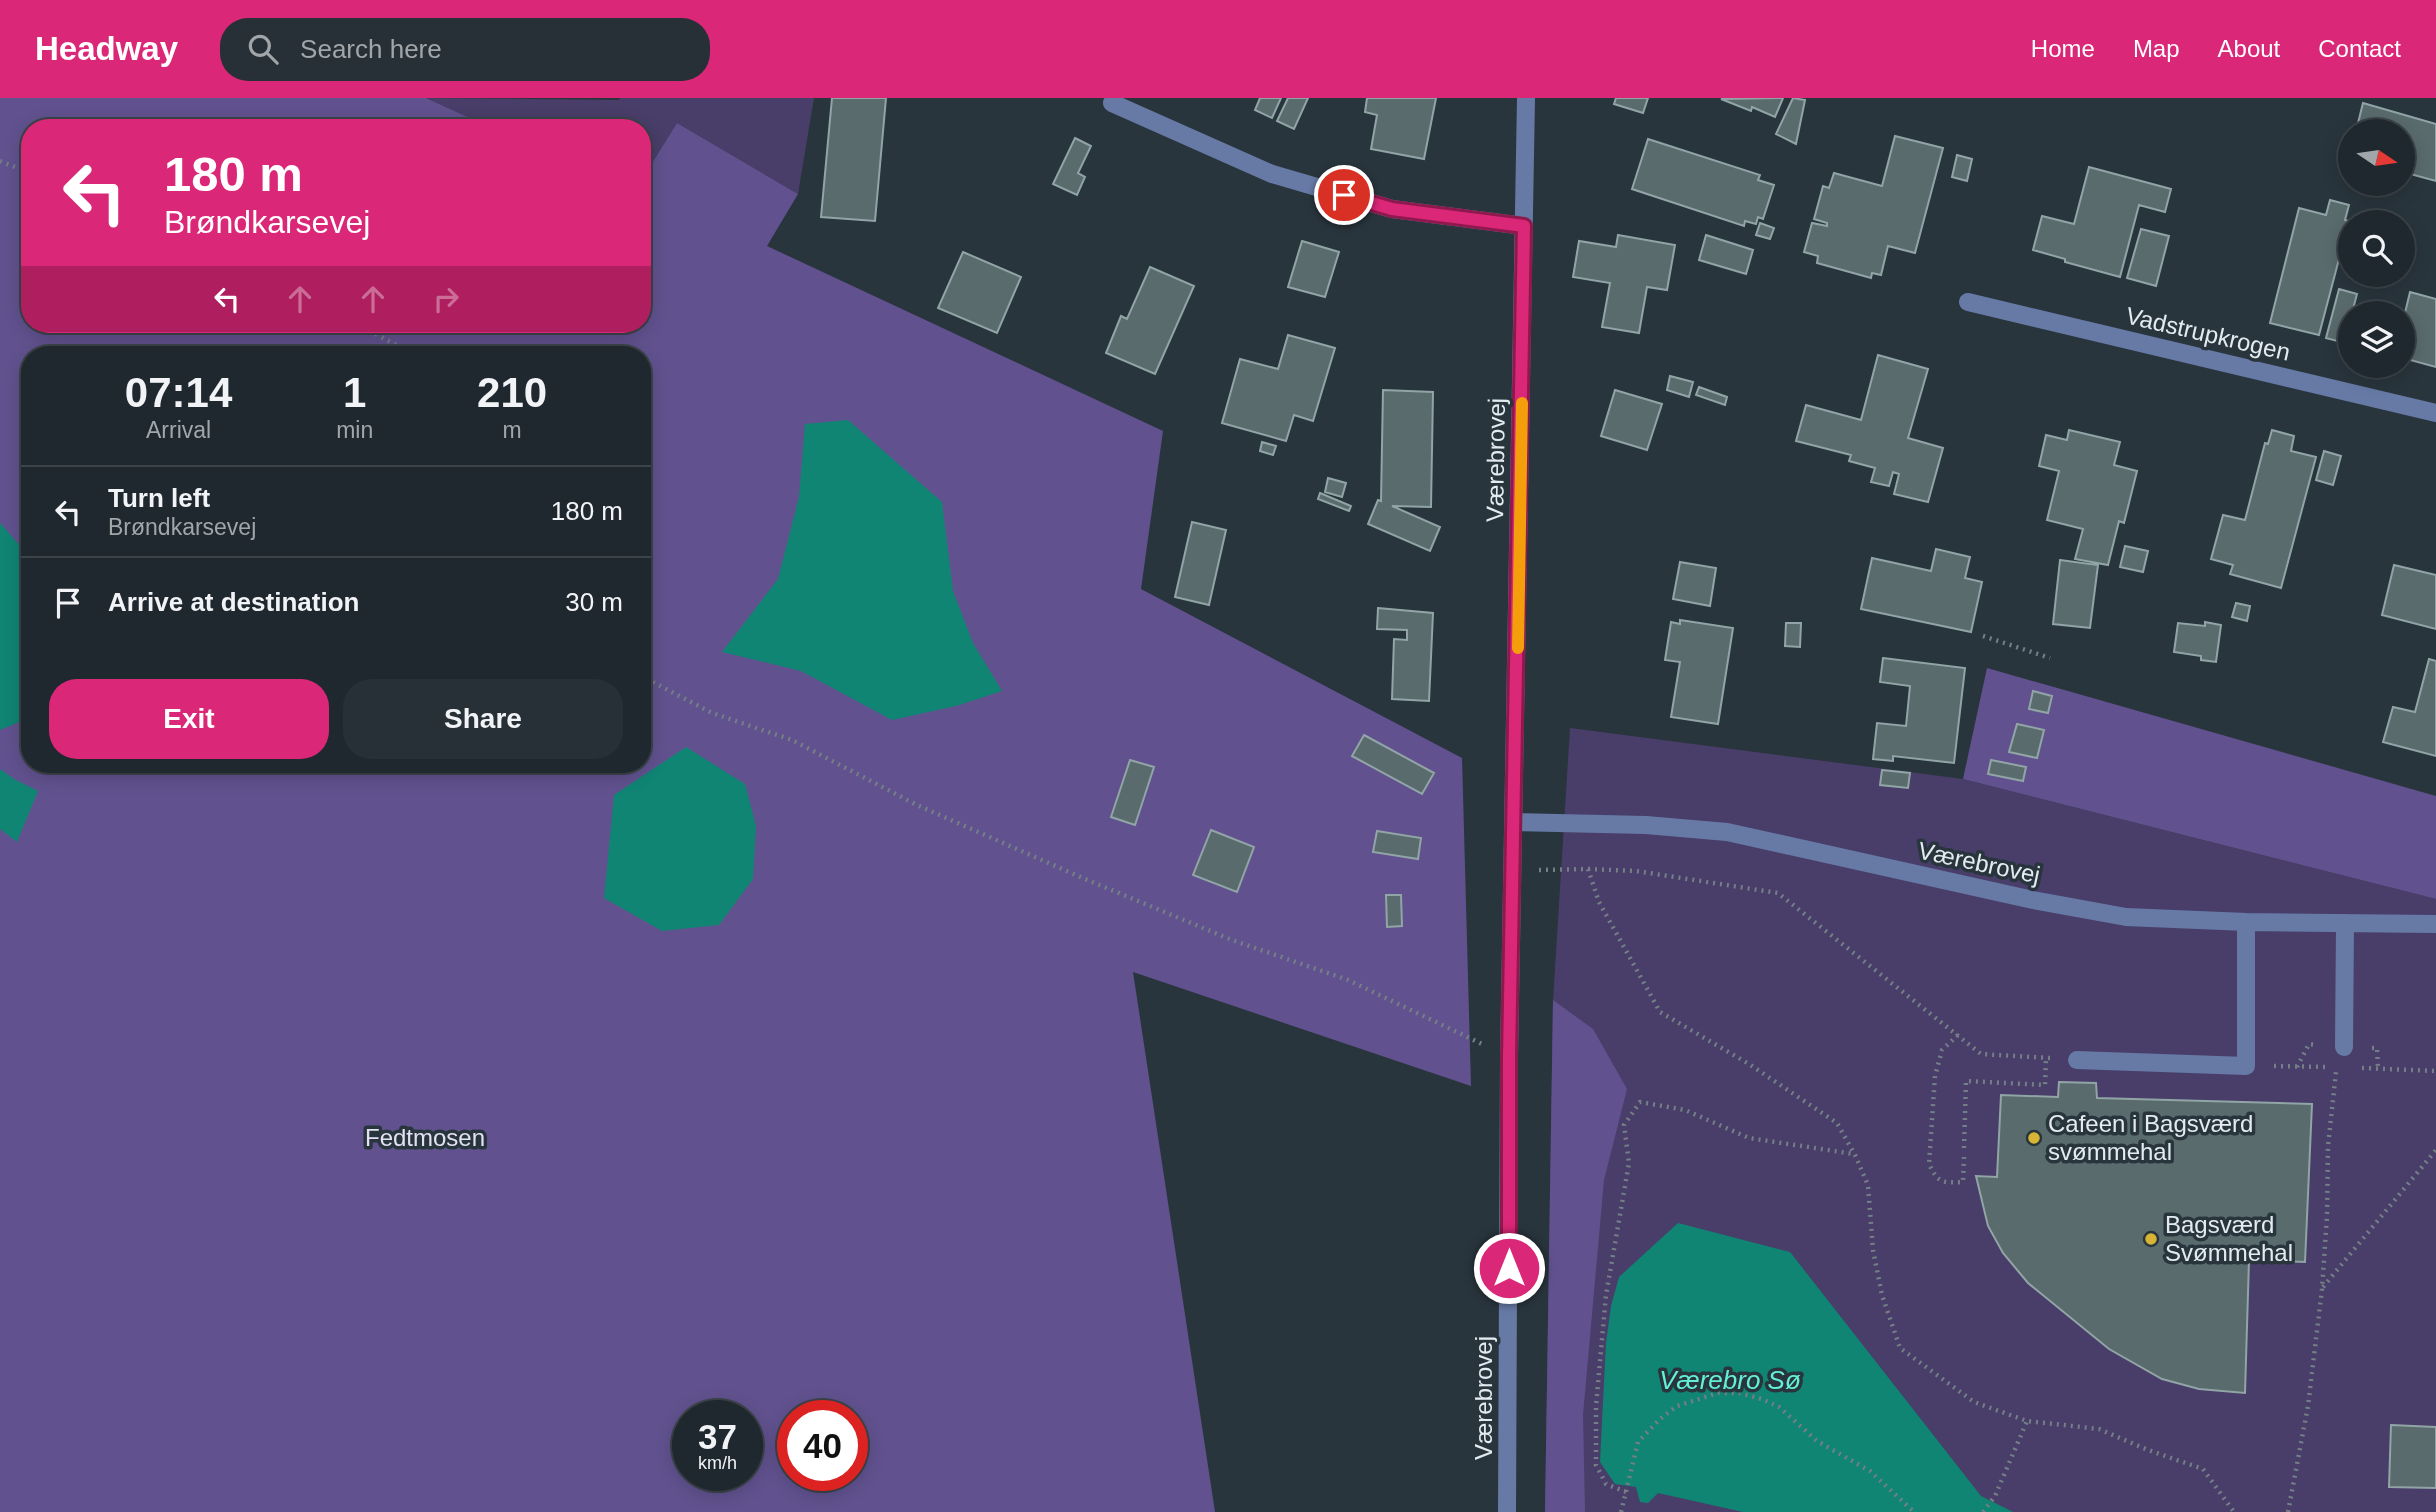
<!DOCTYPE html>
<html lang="en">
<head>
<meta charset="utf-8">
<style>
  body { margin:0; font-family:Arial,sans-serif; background:#273036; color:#f1f3f6; height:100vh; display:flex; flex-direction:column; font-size:26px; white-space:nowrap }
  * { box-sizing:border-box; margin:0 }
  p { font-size:23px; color:#a1a6aa }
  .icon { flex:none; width:38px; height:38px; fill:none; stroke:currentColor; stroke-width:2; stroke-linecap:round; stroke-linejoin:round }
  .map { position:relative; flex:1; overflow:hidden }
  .sheet { position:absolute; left:21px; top:248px; width:630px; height:427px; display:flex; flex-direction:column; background:#1f282e; border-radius:28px; box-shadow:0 4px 18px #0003,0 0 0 2px #3c444a }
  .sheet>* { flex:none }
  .guide { position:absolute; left:21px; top:21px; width:630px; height:214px; border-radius:28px; box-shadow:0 4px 18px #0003,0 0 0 2px #3c444a; background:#db2777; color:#fff; overflow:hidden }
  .needle { width:46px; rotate:103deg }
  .controls { position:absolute; left:2338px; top:21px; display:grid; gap:14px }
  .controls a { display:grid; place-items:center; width:77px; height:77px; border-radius:50%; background:#1f282e; box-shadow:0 4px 18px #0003,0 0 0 2px #3c444a; font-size:35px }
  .speed { position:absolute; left:672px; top:1302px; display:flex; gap:14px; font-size:35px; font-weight:700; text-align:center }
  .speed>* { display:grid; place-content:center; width:91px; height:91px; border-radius:50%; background:#1f282e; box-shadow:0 4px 18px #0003,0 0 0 2px #3c444a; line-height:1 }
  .speed small { font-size:18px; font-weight:400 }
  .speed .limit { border:10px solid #d22; background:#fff; color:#111 }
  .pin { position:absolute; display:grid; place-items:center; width:60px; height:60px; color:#fff; margin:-30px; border:4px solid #fff; border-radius:50%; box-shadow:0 2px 7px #0007 }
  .me { position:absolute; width:77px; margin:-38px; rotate:0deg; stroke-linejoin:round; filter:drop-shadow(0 0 5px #0008) }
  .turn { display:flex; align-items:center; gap:24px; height:147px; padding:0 28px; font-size:32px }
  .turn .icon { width:91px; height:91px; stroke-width:2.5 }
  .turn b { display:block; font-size:49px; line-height:60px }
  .lanes { display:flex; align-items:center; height:66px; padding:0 28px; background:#0003; justify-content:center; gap:35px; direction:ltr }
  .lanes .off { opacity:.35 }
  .eta { display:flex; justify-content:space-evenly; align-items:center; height:119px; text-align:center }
  .eta b { font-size:42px; font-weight:600; line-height:49px }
  .primary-button { display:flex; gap:14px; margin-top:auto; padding:14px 28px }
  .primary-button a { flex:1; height:80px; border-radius:28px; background:#db2777; color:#fff; font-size:28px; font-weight:600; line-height:80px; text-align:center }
  .primary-button a+a { background:#273036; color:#f1f3f6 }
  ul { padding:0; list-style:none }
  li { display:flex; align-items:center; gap:21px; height:91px; padding:0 28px; border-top:2px solid #3c444a }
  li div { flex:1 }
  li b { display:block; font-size:26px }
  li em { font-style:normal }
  header { display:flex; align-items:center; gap:42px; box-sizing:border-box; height:98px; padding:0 35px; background:#db2777; color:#fff }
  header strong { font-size:33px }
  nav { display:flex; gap:38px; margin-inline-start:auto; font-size:24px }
  .search { width:490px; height:63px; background:#273036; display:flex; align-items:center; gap:18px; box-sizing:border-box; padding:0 24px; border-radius:28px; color:#a1a6aa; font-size:26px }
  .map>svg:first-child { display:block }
  .green { fill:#483e69 }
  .forest { fill:#61528f; fill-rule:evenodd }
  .water { fill:#108574 }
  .building { fill:#5a6b6e; stroke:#91a4a6; stroke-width:2 }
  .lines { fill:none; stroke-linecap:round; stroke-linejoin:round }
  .path { stroke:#747f86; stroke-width:4.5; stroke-dasharray:2 5; stroke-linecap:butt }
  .minor { stroke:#677aa6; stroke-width:18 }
  .route-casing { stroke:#8e194d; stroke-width:18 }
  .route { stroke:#db2777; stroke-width:12 }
  .slow { stroke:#f59e0b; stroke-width:12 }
  .poi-dot { fill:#d7b434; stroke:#29353d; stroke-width:2.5 }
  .labels { text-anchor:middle; stroke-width:7; stroke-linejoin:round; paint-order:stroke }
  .street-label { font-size:24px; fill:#e3ebf0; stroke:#29353d }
  .poi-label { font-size:24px; fill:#e3ebf0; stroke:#29353d; text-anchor:start }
  .park-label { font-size:24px; fill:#e3e0f3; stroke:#29353d }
  .water-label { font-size:26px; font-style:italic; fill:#63f0d7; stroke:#29353d }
</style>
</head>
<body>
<header>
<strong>Headway</strong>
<div class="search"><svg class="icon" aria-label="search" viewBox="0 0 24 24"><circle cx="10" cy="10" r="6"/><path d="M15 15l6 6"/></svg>Search here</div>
<nav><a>Home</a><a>Map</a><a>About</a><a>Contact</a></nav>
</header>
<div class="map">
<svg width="2436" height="1414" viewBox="0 0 2436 1414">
  <rect width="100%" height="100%" fill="#29353d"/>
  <!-- green -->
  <path class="green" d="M426,0l193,2 1,-2h194l-16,96 -121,-71 -35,56v-51h-150z
    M1570,630l393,51 473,120v613h-891l8,-512z"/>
  <!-- forest -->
  <path class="forest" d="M0,0h426l66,30h-462v196h612v-145l35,-56 121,71 -31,52 396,185 -22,158 321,169 9,328 -338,-114 82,540h-1215zM30,257h612v410h-612zM688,1318h59v59h-59zM793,1318h59v59h-59z
    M1987,570l449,128v103l-473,-120z
    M1553,902l40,29 34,60 -23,91 -21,235 2,97h-40z"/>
  <!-- water -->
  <path class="water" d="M848,322l94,82 11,89 20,52 29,48 -46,15 -64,14 -91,-49 -79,-19 56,-73 21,-82 6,-73z
    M0,425l30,34v164l-6,-1 -24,10z
    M686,649l59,37 11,42 -3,53 -34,46 -57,6 -58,-33 10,-103z
    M0,671l14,10 24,12 -21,51 -17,-13z
    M1678,1125l112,29 191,244 32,16h-270l-85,-19 -10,10 -8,-1 -4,-15 -21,-3 -15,-22 6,-119 5,-37 8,-29z"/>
  <!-- building -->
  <path class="building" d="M832,0h54l-11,123 -54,-4z
    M1260,0h21l-9,20 -17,-8z
    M1288,0h20l-14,31 -17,-8z
    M1367,0h69l-12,61 -53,-10 6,-34 -12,-3z
    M1616,0h32l-5,15 -29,-9z
    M1783,0l-8,19 -23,-10 -1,4 -30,-12z
    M1793,0l12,2 -9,44 -20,-10z
    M2363,5l73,21v57l-33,-9v-41h-47z
    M1895,38l48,12 -28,105 -27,-7 -7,29 -9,-2 -1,5 -54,-15 1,-7 -14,-4 8,-29 15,3v-3l-13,-4 9,-33 6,2 5,-15 48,13z
    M1075,40l16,8 -13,27 7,4 -8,18 -24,-11z
    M1648,41l112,36 -2,5 16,5 -11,34 -5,-2 -2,7 -11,-3 -1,5 -112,-37z
    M1957,57l15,4 -5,22 -15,-4z
    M2089,69l82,22 -6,23 -26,-7 -19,72 -55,-15v-3l-32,-9 9,-34 32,8z
    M2330,102l19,5 -4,15 4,1 -30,114 -49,-12 29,-115 27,7z
    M1760,125l14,5 -4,11 -14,-4z
    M2141,131l28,7 -13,50 -29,-8z
    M1618,137l57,10 -8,45 -20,-3 -8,46 -37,-6 8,-44 -37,-6 6,-36 37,6z
    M1706,137l47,15 -7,24 -47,-14z
    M1302,143l37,11 -14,45 -37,-10z
    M963,154l58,25 -24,56 -59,-25z
    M1150,169l44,19 -39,88 -49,-21 15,-37 6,3z
    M2339,191l18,5 -5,19h-2l-5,30 -19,-5z
    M2410,194l26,7v68l-33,-9v-37z
    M1288,237l47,13 -22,73 -19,-6 -8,26 -64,-18 18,-64 38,10z
    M1878,257l50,14 -20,69 35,10 -15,54 -34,-8 5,-20 -6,-2 -4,14 -18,-4 4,-14 -26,-7 2,-6 -55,-14 10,-36 55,15z
    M1670,278l23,6 -4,15 -22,-7z
    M1699,289l28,10 -2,8 -29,-10z
    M1383,292l50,2 -2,115 -39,-1 48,21 -10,24 -62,-27 10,-24 3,1z
    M1615,292l47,14 -15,46 -46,-14z
    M2069,332l51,12 -6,23 23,6 -13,52 -5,-2 -11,44 -33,-6 8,-30 -36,-9 12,-49 -20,-5 7,-31 21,5z
    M2272,332l22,6 -3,15 25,6 -35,131 -51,-14 3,-9 -22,-6 12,-44 22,5 20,-77 3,1z
    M1262,344l14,4 -3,9 -13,-4z
    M2324,353l17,5 -8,29 -17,-5z
    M1328,380l18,5 -4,14 -17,-5z
    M1320,395l31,13 -2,5 -31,-12z
    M1192,424l34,8 -17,75 -34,-8z
    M2125,448l23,5 -5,21 -23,-5z
    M1936,451l34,8 -5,21 17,4 -11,50 -110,-23 11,-51 59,13z
    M2060,462l38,5 -8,63 -37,-4z
    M1680,464l36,6 -6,38 -37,-7z
    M2394,467l42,10v54l-54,-14z
    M2236,505l14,3 -3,15 -15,-4z
    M1378,510l55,5 -4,88 -37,-2 2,-60 13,1v-10l-30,-1z
    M1680,522l53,8 -15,96 -47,-7 9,-55 -15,-2 6,-38 9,2z
    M2205,524l16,3 -5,37 -15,-2v-4l-27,-4 4,-29 27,3z
    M1786,525h15l-1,24 -15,-1z
    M1883,560l82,10 -11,95 -61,-7v5l-20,-2 4,-36 29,3 4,-40 -30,-4z
    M2429,561l7,2v95l-53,-14 10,-35 22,5z
    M2033,593l19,5 -4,17 -19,-4z
    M2017,626l27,6 -7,28 -28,-6z
    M1364,637l70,38 -12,21 -70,-38z
    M1130,662l24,7 -19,58 -24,-8z
    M1991,662l35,7 -3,14 -35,-7z
    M1882,672l28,3 -2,15 -28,-3z
    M1211,732l43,17 -17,45 -44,-17z
    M1377,733l44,7 -3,21 -45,-7z
    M1386,797h15l1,31 -15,1z
    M2059,984l37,1 1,15 215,6 -7,158 -56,-2 -4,133 -46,-4 -37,-10 -53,-30 -81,-66 -25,-30 -15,-27 -12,-50 21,1 4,-82 57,2z
    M2391,1327l45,2v61l-47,-1z"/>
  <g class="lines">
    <!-- path -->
    <path class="path" d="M0,63l30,12
      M357,226l58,31
      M1983,538l67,22
      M642,576l3,4 67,35 80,27 125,65 168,74 147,61 116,40 134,64
      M1588,771l11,33 61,110 89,52 88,59 18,32 13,30 5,65 9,45 18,53 74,54 53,19 72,8 49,21 55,19 31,43
      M1539,772l49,-1 48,2 142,22 203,161 69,4
      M1958,937l-16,15 -7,26 -6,88c9,19 13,19 34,18l1,-25
      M2372,950h5l1,21
      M2274,968l51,1
      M2297,969l12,-23 9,1
      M2362,970l74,3
      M1964,1050l2,-67 79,4 1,-27
      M2323,1189l113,-137
      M1626,1394l-20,-8 -10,-19v-59l10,-111 23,-132 -5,-38 16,-23 45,8 64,28 105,16
      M1621,1414l17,-70 22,-23 17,-13 41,-13h21l23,6 17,8 38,34 53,30 44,41
      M1983,1414l12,-16 32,-75
      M2288,1414l20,-106 14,-117 5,-73 1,-70 8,-74"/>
    <!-- minor -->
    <path class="minor" d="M1112,5l160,71 120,35 132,17
      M1968,204l468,111
      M1514,724l132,3 81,7 306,68 93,17 120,5 190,2
      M2344,949l1,-124
      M2077,962l169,6v-144
      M1507,1414l2,-455 17,-959"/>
  </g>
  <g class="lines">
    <!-- route casing -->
    <g class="route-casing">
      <path id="route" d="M1344,97l48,14 132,17 -15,831v211"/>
    </g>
    <!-- route -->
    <use href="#route" class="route"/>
    <!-- slow -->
    <path class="slow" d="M1518,550l4,-245"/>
  </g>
  <!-- markers -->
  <g class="poi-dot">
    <circle cx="2034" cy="1040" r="7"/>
    <circle cx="2151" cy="1141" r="7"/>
  </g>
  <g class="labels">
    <!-- street labels -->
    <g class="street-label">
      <text transform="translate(2208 236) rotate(13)" y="8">Vadstrupkrogen</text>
      <text transform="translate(1496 362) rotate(-89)" y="8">Værebrovej</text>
      <text transform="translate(1979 765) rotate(12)" y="8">Værebrovej</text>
      <text transform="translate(1484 1300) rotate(-90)" y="8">Værebrovej</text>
    </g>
    <!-- poi labels -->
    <g class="poi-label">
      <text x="2048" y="1034">Cafeen i Bagsværd<tspan x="2048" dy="28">svømmehal</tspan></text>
      <text x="2165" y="1135">Bagsværd<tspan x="2165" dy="28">Svømmehal</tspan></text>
    </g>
    <!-- park labels -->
    <g class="park-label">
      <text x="425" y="1048">Fedtmosen</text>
    </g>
    <!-- water labels -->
    <g class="water-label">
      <text x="1730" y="1291">Værebro Sø</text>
    </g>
  </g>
</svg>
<div class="controls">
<a><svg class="needle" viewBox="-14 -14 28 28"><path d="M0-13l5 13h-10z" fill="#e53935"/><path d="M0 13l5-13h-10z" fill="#a1a6aa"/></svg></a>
<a><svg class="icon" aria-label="search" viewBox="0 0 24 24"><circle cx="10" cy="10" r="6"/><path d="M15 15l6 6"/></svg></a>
<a><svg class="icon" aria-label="layers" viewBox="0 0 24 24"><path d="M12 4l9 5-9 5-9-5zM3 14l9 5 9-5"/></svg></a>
</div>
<div class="speed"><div>37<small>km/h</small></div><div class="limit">40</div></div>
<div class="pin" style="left:1344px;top:97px;background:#d93025"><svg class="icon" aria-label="arrive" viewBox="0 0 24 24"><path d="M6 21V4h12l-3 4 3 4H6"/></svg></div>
<svg class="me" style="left:1509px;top:1170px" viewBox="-20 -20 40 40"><circle r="17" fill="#db2777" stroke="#fff" stroke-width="3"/><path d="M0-11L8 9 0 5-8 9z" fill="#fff"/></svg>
<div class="guide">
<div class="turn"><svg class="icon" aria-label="left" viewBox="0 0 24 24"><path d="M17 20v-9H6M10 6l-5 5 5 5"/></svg><div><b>180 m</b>Brøndkarsevej</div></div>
<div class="lanes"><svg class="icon" aria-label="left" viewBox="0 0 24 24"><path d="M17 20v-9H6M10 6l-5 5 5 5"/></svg><svg class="icon off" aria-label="ahead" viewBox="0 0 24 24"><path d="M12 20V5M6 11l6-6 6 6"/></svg><svg class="icon off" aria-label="ahead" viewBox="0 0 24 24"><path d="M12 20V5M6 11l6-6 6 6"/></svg><svg class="icon off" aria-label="right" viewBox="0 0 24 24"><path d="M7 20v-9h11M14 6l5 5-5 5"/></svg></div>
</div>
<section class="sheet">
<div class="eta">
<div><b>07:14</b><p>Arrival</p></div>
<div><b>1</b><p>min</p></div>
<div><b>210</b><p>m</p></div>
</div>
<ul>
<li><svg class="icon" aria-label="left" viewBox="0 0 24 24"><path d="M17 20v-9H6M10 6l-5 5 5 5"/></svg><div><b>Turn left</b><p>Brøndkarsevej</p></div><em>180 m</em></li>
<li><svg class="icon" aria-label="arrive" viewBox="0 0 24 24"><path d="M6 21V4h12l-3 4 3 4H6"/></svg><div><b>Arrive at destination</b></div><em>30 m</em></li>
</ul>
<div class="primary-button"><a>Exit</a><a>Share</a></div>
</section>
</div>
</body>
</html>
